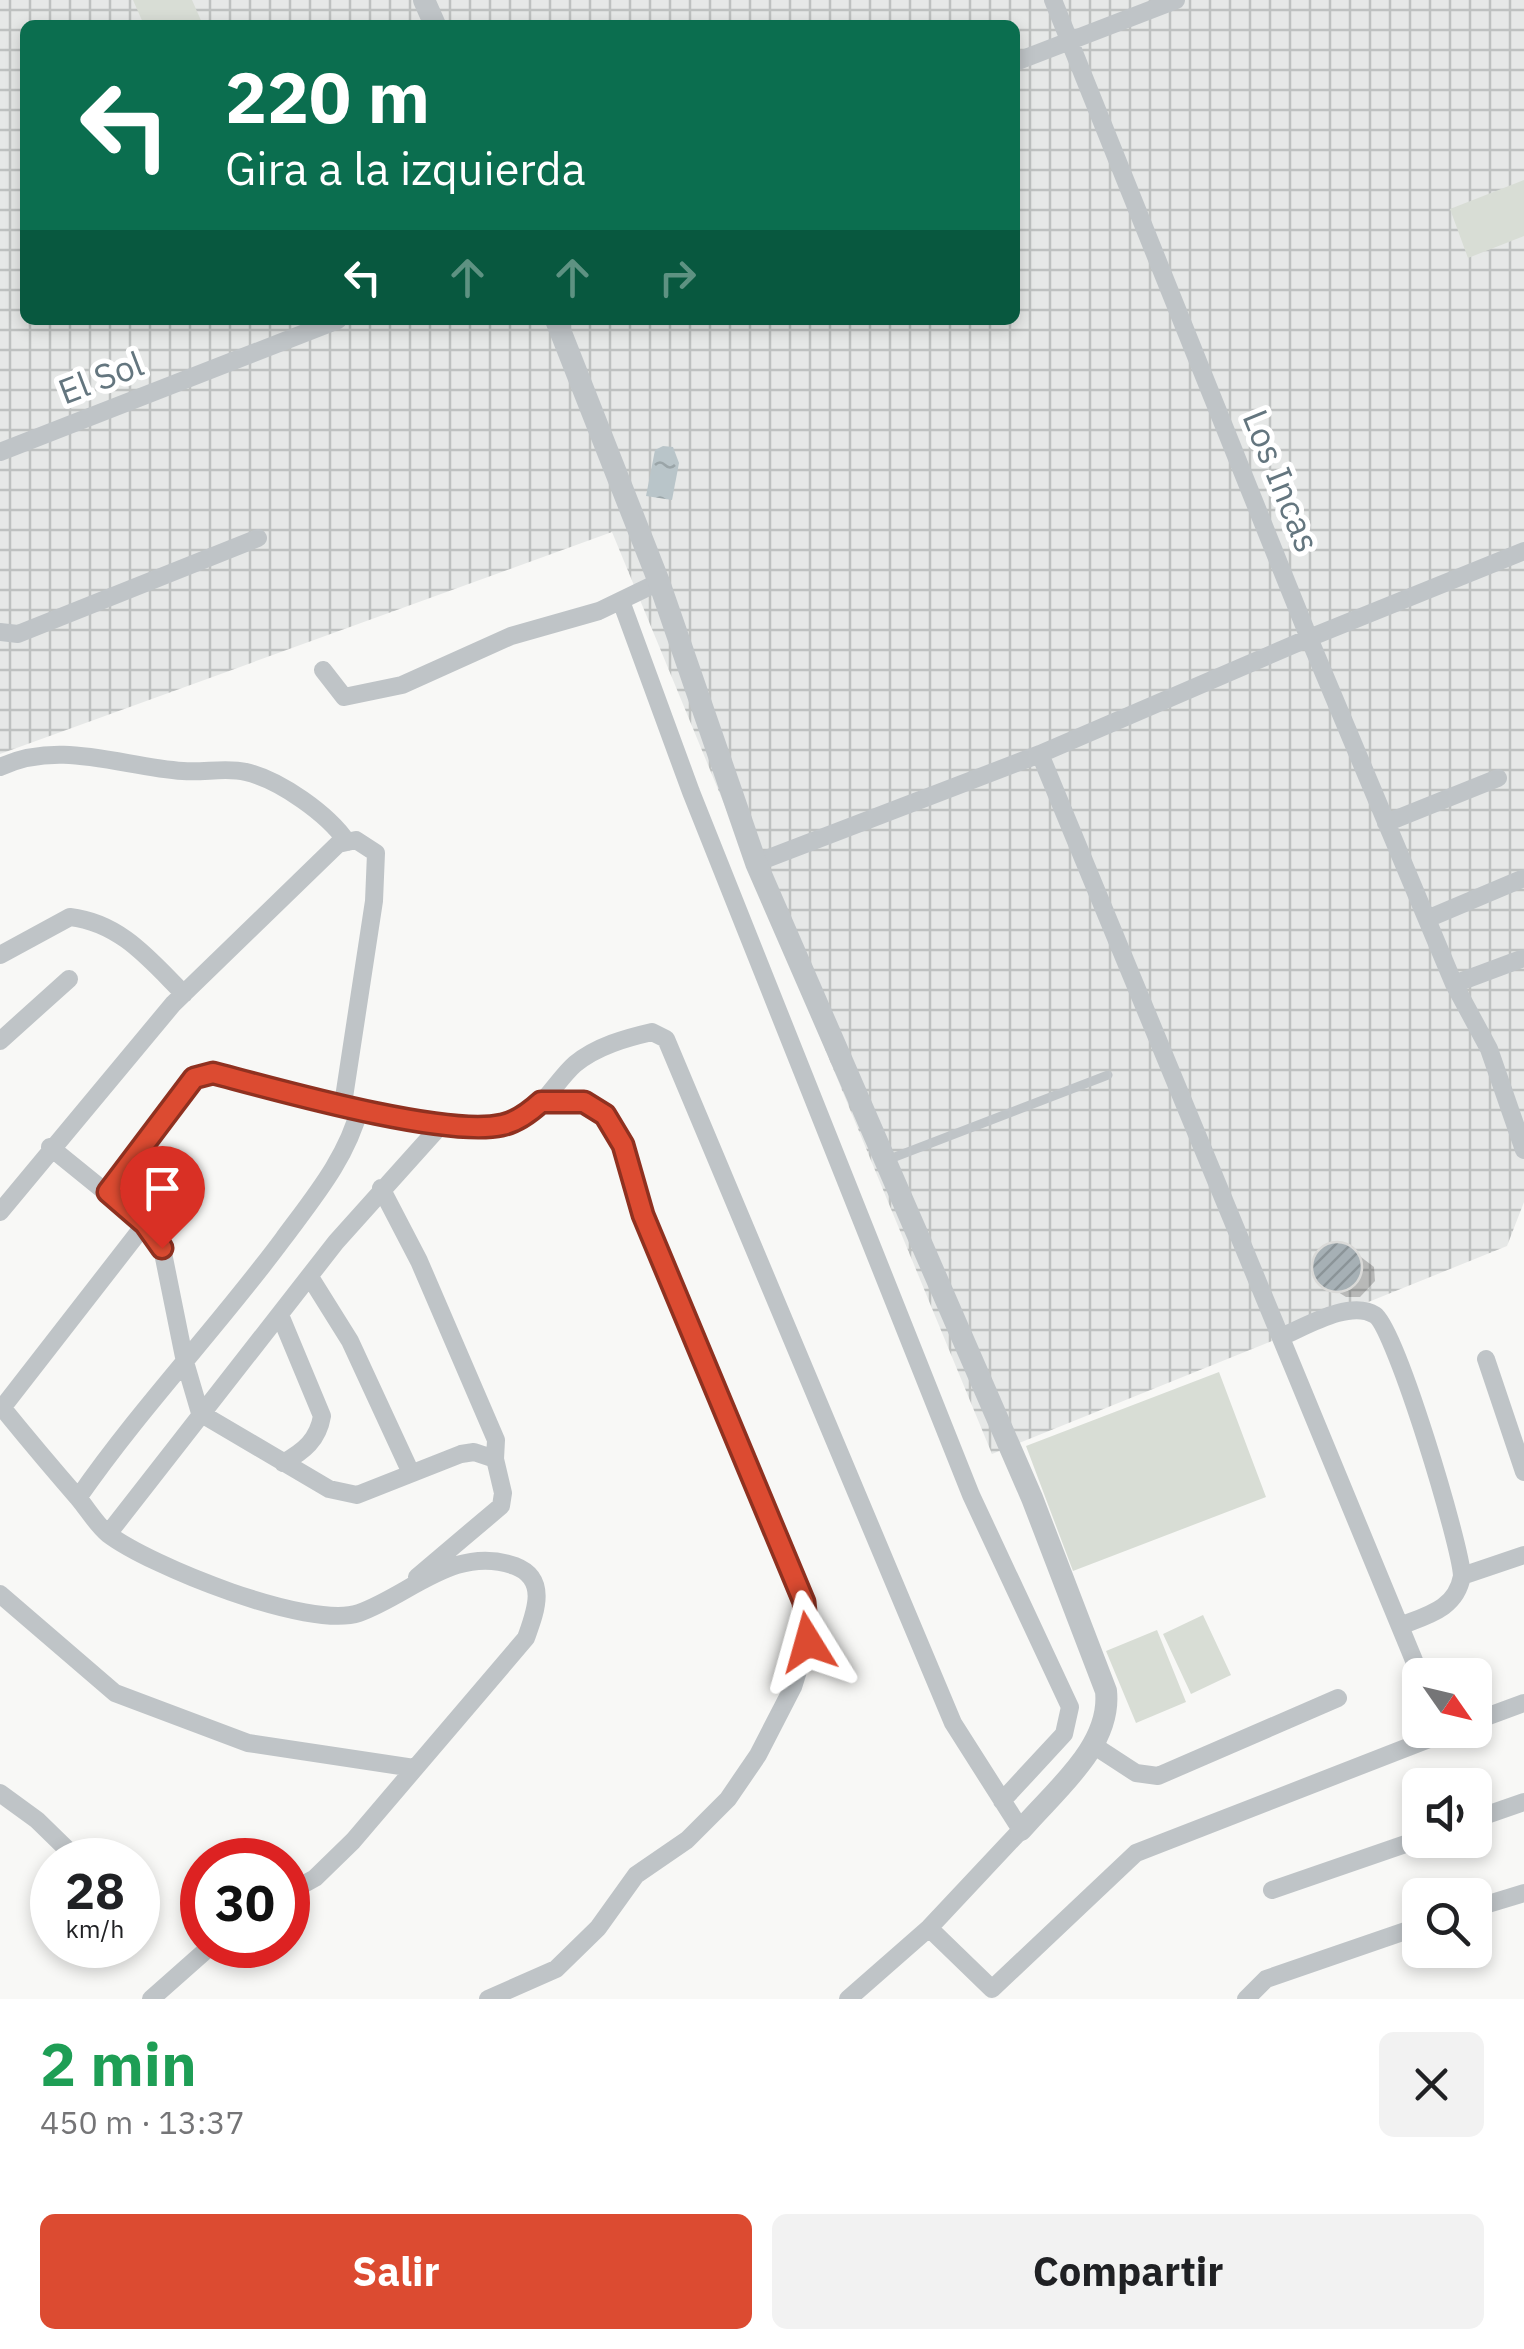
<!DOCTYPE html>
<html lang="es">
<head>
<meta charset="utf-8">
<style>
  body { margin:0; font-family:"IBM Plex Sans",sans-serif; background:#f2f2f2; color:#202124; height:100vh; display:flex; flex-direction:column; font-size:38px; white-space:nowrap }
  * { box-sizing:border-box; margin:0 }
  p { font-size:32px; color:#757577 }
  .icon { flex:none; width:55px; height:55px; fill:none; stroke:currentColor; stroke-width:2; stroke-linecap:round; stroke-linejoin:round }
  .map { position:relative; height:1999px; overflow:hidden }
  .drawer { display:flex; flex-direction:column; background:#fff; flex:1 }
  .drawer>* { flex:none }
  .top-card { position:absolute; left:20px; top:20px; width:1000px; height:305px; border-radius:15px; box-shadow:0 5px 15px #0003; background:#0b6e4f; color:#fff; overflow:hidden }
  .needle { width:65px; rotate:124deg }
  .controls { position:absolute; left:1402px; top:1658px; display:grid; gap:20px }
  .controls a { display:grid; place-items:center; width:90px; height:90px; border-radius:15px; background:#fff; box-shadow:0 5px 15px #0003; font-size:50px }
  .speed { position:absolute; left:30px; top:1838px; display:flex; gap:20px; font-size:50px; font-weight:700; text-align:center }
  .speed>* { display:grid; place-content:center; width:130px; height:130px; border-radius:50%; background:#fff; box-shadow:0 5px 15px #0003; line-height:1 }
  .speed small { font-size:25px; font-weight:400 }
  .speed .limit { border:15px solid #d22; background:#fff; color:#111 }
  .pin { position:absolute; display:grid; place-items:center; width:85px; height:85px; color:#fff; margin:-102px -42px; border-radius:50% 50% 50% 0; rotate:-45deg; box-shadow:0 0 10px #0007 }
  .pin .icon { rotate:45deg }
  .me { position:absolute; width:110px; margin:-55px; rotate:352deg; stroke-linejoin:round; filter:drop-shadow(0 0 8px #0008) }
  .turn { display:flex; align-items:center; gap:35px; height:210px; padding:0 40px; font-size:45px }
  .turn .icon { width:130px; height:130px; stroke-width:2.5 }
  .turn b { display:block; font-size:70px; line-height:85px }
  .lanes { display:flex; align-items:center; height:95px; padding:0 40px; background:#0003; justify-content:center; gap:50px; direction:ltr }
  .lanes .off { opacity:.35 }
  .round { display:grid; place-items:center; flex:none; width:105px; height:105px; border-radius:15px; background:#f2f2f2 }
  .summary { display:flex; align-items:center; justify-content:space-between; height:170px; padding:0 40px }
  h1 { font-size:60px; font-weight:700; line-height:75px; color:#1e9e55 }
  .button { display:flex; gap:20px; margin-top:auto; padding:20px 40px }
  .button a { flex:1; height:115px; border-radius:15px; background:#dc4b31; color:#fff; font-size:40px; font-weight:700; line-height:115px; text-align:center }
  .button a+a { background:#f2f2f2; color:#202124 }
  .map>svg:first-child { display:block }
  .industrial { fill:url(#industrial-grid); fill-rule:evenodd }
  .pitch { fill:#d8ddd5 }
  .water { fill:url(#water-ripples) }
  .shadow { fill:#0003 }
  .building { fill:url(#building-hatch); stroke:#dadad8; stroke-width:2.5 }
  .lines { fill:none; stroke-linecap:round; stroke-linejoin:round }
  .service { stroke:#bfc4c7; stroke-width:9 }
  .minor { stroke:#bfc4c7; stroke-width:18 }
  .tertiary { stroke:#bfc4c7; stroke-width:22 }
  .route-casing { stroke:#8f3120; stroke-width:25 }
  .route { stroke:#dc4b31; stroke-width:18 }
  .labels { text-anchor:middle; stroke-width:10; stroke-linejoin:round; paint-order:stroke }
  .street-label { font-size:35px; fill:#64767f; stroke:#fff }
</style>
</head>
<body>
<div class="map">
<svg width="1524" height="1999" viewBox="0 0 1524 1999">
  <defs>
    <pattern id="industrial-grid" width="8" height="8" patternUnits="userSpaceOnUse" patternTransform="scale(2.5)"><rect width="8" height="8" fill="#e6e8e7"/><path d="M0 4h8M4 0v8" fill="none" stroke="#bec1c0"/></pattern>
    <pattern id="water-ripples" width="26" height="14" patternUnits="userSpaceOnUse" patternTransform="scale(2.5)"><rect width="26" height="14" fill="#b9c5c9"/><path d="M2 4q2-2 4 0t4 0M15 11q2-2 4 0t4 0" fill="none" stroke="#9aa5a8"/></pattern>
    <pattern id="building-hatch" width="6" height="6" patternUnits="userSpaceOnUse" patternTransform="scale(2.5)"><rect width="6" height="6" fill="#a6b0b5"/><path d="M-1 1l2-2M0 6l6-6M5 7l2-2" fill="none" stroke="#8b9498"/></pattern>
  </defs>
  <rect width="100%" height="100%" fill="#f8f8f6"/>
  <!-- industrial -->
  <path class="industrial" d="M0,0h1524v1202l-17,44 -515,208 -380,-922 -612,222zM25,25h990v295h-990z"/>
  <!-- pitch -->
  <path class="pitch" d="M133,0h59l11,25h-59z
    M1524,180v56l-56,22 -18,-49z
    M1219,1372l47,125 -193,74 -47,-125z
    M1203,1615l28,60 -40,19 -28,-60z
    M1157,1630l29,72 -50,21 -30,-72z"/>
  <!-- water -->
  <path class="water" d="M663,446l10,1 6,16 -7,37 -26,-4 9,-46z"/>
  <!-- shadow -->
  <path class="shadow" d="M1326,1247h22l26,20 1,14 -15,16h-14l-27,-17 -3,-22z"/>
  <!-- building -->
  <path class="building" d="M1312 1267a25 25 0 1 1 50 0a25 25 0 1 1-50 0Z"/>
  <g class="lines">
    <!-- service -->
    <path class="service" d="M887,1160l221,-85"/>
    <!-- minor -->
    <path class="minor" d="M1053,0l256,638 145,346 35,65 35,101
      M1015,62l161,-62
      M0,452l338,-132
      M621,601l70,191 280,703 99,212 -6,27 -62,67
      M0,632l18,2 240,-96
      M323,670l21,27 58,-12 109,-49 88,-25 60,-29
      M1040,754l380,921
      M0,767c60,-28 122,0 183,4 20,2 43,-4 63,1 34,8 82,42 101,70
      M1386,823l112,-45
      M756,863l284,-109 269,-116 215,-87
      M1427,919l97,-41
      M0,955l70,-38c51,6 80,43 114,77
      M1454,984l70,-26
      M0,1041l69,-62
      M50,1147l95,77 17,24 23,114 15,51 129,76 28,6 104,-41 13,-2 21,7 8,34 -2,13 -84,71
      M381,1188l38,73 77,179 -1,19
      M108,1192l86,-114 19,-5c64,17 261,76 314,41 20,-12 31,-35 48,-50 22,-18 51,-26 77,-32l14,7 287,684 68,107 -92,98 -81,71
      M0,1212l173,-208 165,-160 18,-4 20,13 -2,48 -31,203
      M310,1277l40,64 61,132
      M280,1315l42,101c-4,24 -18,35 -39,47
      M1281,1337c24,-10 69,-38 94,-22 21,14 86,231 87,261 -6,33 -34,39 -62,50
      M1486,1359l38,113
      M0,1405c26,32 52,63 79,94 9,11 18,26 29,35 42,32 201,96 251,79 51,-18 96,-69 156,-47 34,13 20,47 11,72l-173,203 -38,37 -27,15
      M2,1408l143,-184
      M78,1498c63,-91 139,-170 205,-259 31,-42 64,-81 77,-132
      M108,1534l228,-292 105,-117
      M1462,1576l62,-21
      M0,1594l115,99 133,50 166,25
      M1475,1721l49,-18
      M1093,1745l43,28 22,3 180,-78
      M0,1793l37,27 41,40
      M1475,1819l49,-17
      M1272,1890l148,-51
      M1475,1908l49,-15
      M929,1928l63,61 144,-136 316,-123
      M151,1999l61,-54
      M488,1999l68,-30 42,-41 38,-53 51,-35 41,-41 30,-44 35,-68 14,-45 -3,-40 -161,-387 -20,-70 -18,-30 -21,-13h-43
      M1246,1999l20,-20 154,-53"/>
    <!-- tertiary -->
    <path class="tertiary" d="M424,0l11,25
      M556,320l103,262 97,281 276,635 74,193c6,55 -52,100 -85,139"/>
  </g>
  <g class="lines">
    <!-- route casing -->
    <g class="route-casing">
      <path id="route" d="M162,1248l-17,-24 -37,-32 86,-114 19,-5c61,16 232,65 289,52 15,-3 28,-13 39,-23h43l21,13 18,30 20,70 161,387 4,40"/>
    </g>
    <!-- route -->
    <use href="#route" class="route"/>
  </g>
  <g class="labels">
    <!-- street labels -->
    <g class="street-label">
      <text transform="translate(101 378) rotate(-21)" y="12">El Sol</text>
      <text transform="translate(1281 481) rotate(68)" y="12">Los Incas</text>
    </g>
  </g>
</svg>
<div class="controls">
<a><svg class="needle" viewBox="-14 -14 28 28"><path d="M0-13l5 13h-10z" fill="#e53935"/><path d="M0 13l5-13h-10z" fill="#757577"/></svg></a>
<a><svg class="icon" aria-label="sound" viewBox="0 0 24 24"><path d="M4 9h4l5-4v14l-5-4H4zM17 9q2 3 0 6"/></svg></a>
<a><svg class="icon" aria-label="search" viewBox="0 0 24 24"><circle cx="10" cy="10" r="6"/><path d="M15 15l6 6"/></svg></a>
</div>
<div class="speed"><div>28<small>km/h</small></div><div class="limit">30</div></div>
<div class="pin" style="left:162px;top:1248px;background:#d93025"><svg class="icon" aria-label="arrive" viewBox="0 0 24 24"><path d="M6 21V4h12l-3 4 3 4H6"/></svg></div>
<svg class="me" style="left:808px;top:1642px" viewBox="-20 -20 40 40"><path d="M0-17L14 15 0 8-14 15z" fill="#dc4b31" stroke="#fff" stroke-width="4"/></svg>
<div class="top-card">
<div class="turn"><svg class="icon" aria-label="left" viewBox="0 0 24 24"><path d="M17 20v-9H6M10 6l-5 5 5 5"/></svg><div><b>220 m</b>Gira a la izquierda</div></div>
<div class="lanes"><svg class="icon" aria-label="left" viewBox="0 0 24 24"><path d="M17 20v-9H6M10 6l-5 5 5 5"/></svg><svg class="icon off" aria-label="ahead" viewBox="0 0 24 24"><path d="M12 20V5M6 11l6-6 6 6"/></svg><svg class="icon off" aria-label="ahead" viewBox="0 0 24 24"><path d="M12 20V5M6 11l6-6 6 6"/></svg><svg class="icon off" aria-label="right" viewBox="0 0 24 24"><path d="M7 20v-9h11M14 6l5 5-5 5"/></svg></div>
</div>
</div>
<section class="drawer">
<div class="summary"><div><h1>2 min</h1><p>450 m · 13:37</p></div><a class="round"><svg class="icon" aria-label="close" viewBox="0 0 24 24"><path d="M6 6l12 12M18 6L6 18"/></svg></a></div>
<div class="button"><a>Salir</a><a>Compartir</a></div>
</section>
</body>
</html>
